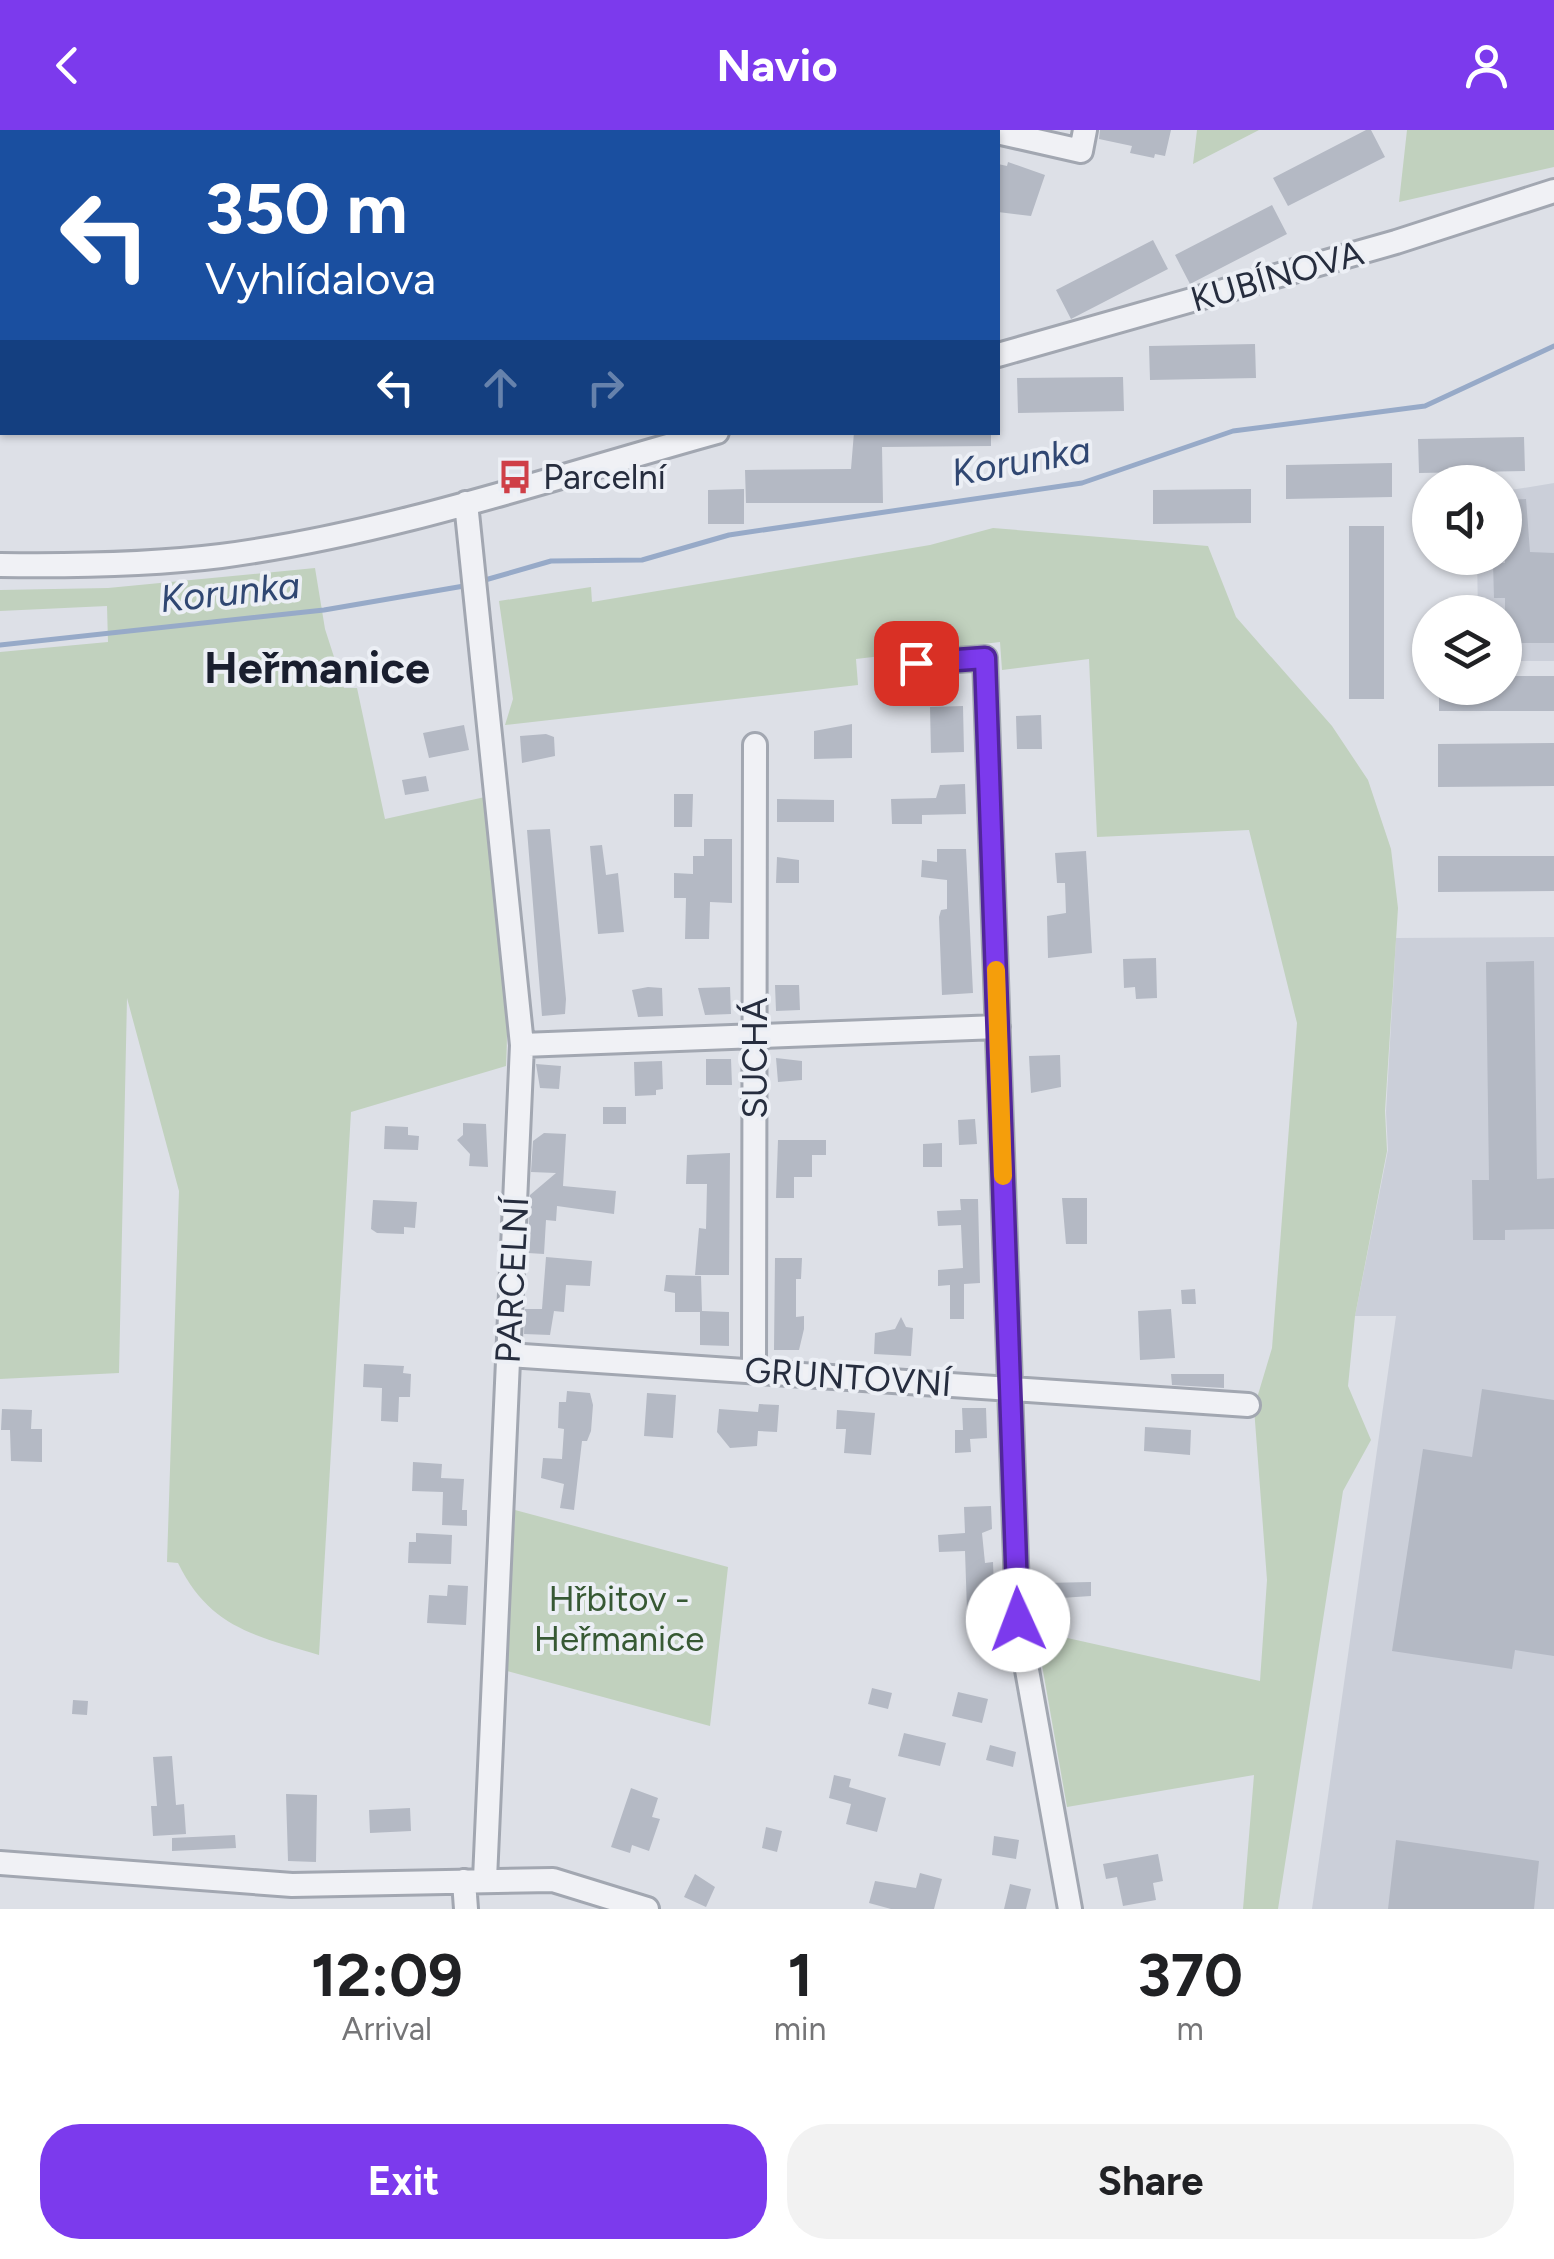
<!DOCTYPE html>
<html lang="en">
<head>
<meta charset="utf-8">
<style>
  body { margin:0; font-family:Figtree,sans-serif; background:#f2f2f2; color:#202124; height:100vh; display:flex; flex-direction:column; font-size:38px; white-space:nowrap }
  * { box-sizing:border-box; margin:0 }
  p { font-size:32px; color:#757577 }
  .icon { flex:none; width:55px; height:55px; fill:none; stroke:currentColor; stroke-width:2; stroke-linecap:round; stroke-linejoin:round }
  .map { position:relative; height:1779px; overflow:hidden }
  .panel { display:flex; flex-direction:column; background:#fff; flex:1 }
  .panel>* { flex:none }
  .hud { position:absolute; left:0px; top:0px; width:1000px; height:305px; box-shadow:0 2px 8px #0004; background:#1a4fa0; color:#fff; overflow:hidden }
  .controls { position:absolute; left:1412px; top:335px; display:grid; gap:20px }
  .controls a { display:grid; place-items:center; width:110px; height:110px; border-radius:50%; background:#fff; box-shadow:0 2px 8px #0004; font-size:50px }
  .pin { position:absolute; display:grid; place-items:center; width:85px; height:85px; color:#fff; margin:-42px; border-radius:20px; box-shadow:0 5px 15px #0006 }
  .me { position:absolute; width:110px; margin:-55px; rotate:358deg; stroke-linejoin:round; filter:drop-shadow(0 0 8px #0008) }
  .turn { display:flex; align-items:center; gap:35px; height:210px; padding:0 40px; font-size:45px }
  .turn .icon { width:130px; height:130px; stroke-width:2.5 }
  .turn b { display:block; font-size:70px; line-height:85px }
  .lanes { display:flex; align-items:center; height:95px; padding:0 40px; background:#0003; justify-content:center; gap:50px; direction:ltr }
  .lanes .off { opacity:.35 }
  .eta { display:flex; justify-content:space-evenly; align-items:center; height:170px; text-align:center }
  .eta b { font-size:60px; font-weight:700; line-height:70px }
  .action { display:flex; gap:20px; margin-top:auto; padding:20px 40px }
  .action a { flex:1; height:115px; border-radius:40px; background:#7c3aed; color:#fff; font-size:40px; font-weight:700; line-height:115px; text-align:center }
  .action a+a { background:#f2f2f2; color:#202124 }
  header { display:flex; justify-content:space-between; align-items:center; height:130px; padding:0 40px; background:#7c3aed; color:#fff; font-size:45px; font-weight:700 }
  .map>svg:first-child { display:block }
  .built { fill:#cbcfd9 }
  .green { fill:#c1d1be }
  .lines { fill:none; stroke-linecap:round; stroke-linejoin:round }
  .stream { stroke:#97aac8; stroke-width:5 }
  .building { fill:#b4b9c4 }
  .minor-casing { stroke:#a2a7b1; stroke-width:28 }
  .minor { stroke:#f0f1f5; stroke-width:22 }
  .route-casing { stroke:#51269a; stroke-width:25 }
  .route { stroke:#7c3aed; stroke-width:18 }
  .slow { stroke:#f59e0b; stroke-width:18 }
  .labels { text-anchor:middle; stroke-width:8; stroke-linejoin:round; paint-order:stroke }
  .street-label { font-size:35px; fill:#262d3e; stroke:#eceff5 }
  .poi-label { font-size:35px; fill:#262d3e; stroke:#eceff5; text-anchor:start }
  .park-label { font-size:35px; fill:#375934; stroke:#eceff5 }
  .water-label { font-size:38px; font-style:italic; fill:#304772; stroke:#eceff5 }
  .district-label { font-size:45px; font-weight:bold; fill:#191e2e; stroke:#eceff5 }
</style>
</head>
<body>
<header><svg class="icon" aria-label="back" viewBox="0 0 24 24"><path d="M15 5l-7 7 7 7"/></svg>Navio<svg class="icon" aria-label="person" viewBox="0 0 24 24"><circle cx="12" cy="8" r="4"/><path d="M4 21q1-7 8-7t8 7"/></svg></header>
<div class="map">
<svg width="1554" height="1779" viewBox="0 0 1554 1779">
  <rect width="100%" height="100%" fill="#dde0e7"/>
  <!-- built -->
  <path class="built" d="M1554,353v178h-49v-49h-27l-1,-54h28v-67z
    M1554,807v972h-242l84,-593h-41l33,-166 -2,-38 10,-174z"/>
  <!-- green -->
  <path class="green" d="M1197,0h62l-66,34z
    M1407,0h147v37l-155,35z
    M993,398l215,18 28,71 96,109 36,54 23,69 7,59 -13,203 2,40 -32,165 -7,70 23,54 -28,51 -65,418h-35l11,-134 -187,32 -31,-176 224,50 7,-101 -13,-172 18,-60 25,-325 -48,-193 -152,7 -8,-178 -87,11 -2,-28 -144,17 2,26 -353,40 8,-26 -14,-98 92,-14 1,15 338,-57z
    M315,438l10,61 19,59h13l28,131 100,-22c12,89 26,178 21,269l-155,46 -32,543c-65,-20 -109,-27 -141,-92l-11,-1 12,-371 -52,-193 -8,375 -119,6v-727l108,-10 -1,-36 -107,5v-21l108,-2z
    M515,1380l213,57 -18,159 -203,-55z"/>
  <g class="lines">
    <!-- stream -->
    <path class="stream" d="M485,450l66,-19 91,-1 87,-25 353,-52 151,-52 192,-25 129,-60
      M0,515l324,-35 140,-24"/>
  </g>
  <!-- building -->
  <path class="building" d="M1100,0h71l-6,26 -10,-2 -1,4 -24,-5 2,-7 -33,-7z
    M1366,0h5l14,27 -97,49 -15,-28z
    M1008,32l37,13 -14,41 -33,-4v-48l9,2z
    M1272,75l15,29 -97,50 -15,-29z
    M1153,110l15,29 -97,50 -15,-29z
    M1255,214l1,34 -106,2 -1,-34z
    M1123,247l1,34 -106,2 -1,-35z
    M854,302h137v14l-109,1 1,56h-137l-1,-33 106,-1z
    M1524,307l1,34 -106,2 -1,-34z
    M1392,333v34l-106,2v-34z
    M744,359v35h-36v-34z
    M1251,359v34l-98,1v-34z
    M1526,369l4,53 24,1v90h-49v-45h-11l-1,-35h12v-63z
    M1349,396h35v173h-35z
    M1505,546h49v35h-115v-23h66z
    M936,548v19h-14l-1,-18z
    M963,576l1,46 -33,1 -1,-46z
    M1041,585l1,34h-25l-1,-33z
    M852,594v34l-38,1v-28z
    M464,595l5,25 -40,8 -6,-25z
    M546,604l8,3 1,19 -33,7 -2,-27z
    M1554,613v43l-116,1v-43z
    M426,646l3,15 -24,4 -3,-15z
    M965,654l1,30 -44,1v9h-30l-1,-25 45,-1 4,-13z
    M674,664h19l-1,33h-18z
    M777,669l57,1v22h-57z
    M550,699l16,170 -1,15 -23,2 -15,-186z
    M704,709h28v64l-22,-1 -1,37h-24l1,-41h-12v-25l19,1v-18h11z
    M602,715l4,30 12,-2 6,59 -26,2 -8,-88z
    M937,719h29l7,144 -31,2 -3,-78 2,-7 6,-1v-29l-26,-3 1,-17 15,2z
    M1086,721l6,102 -44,5 -1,-42 19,-3 -1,-30h-8l-2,-30z
    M1438,726h116v35l-116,1z
    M777,727l22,3v23h-23z
    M1156,828l1,40 -21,1 -1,-12 -11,1 -1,-29z
    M1534,831l3,218 17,-1v51l-49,1v10h-32l-1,-60h17l-3,-218z
    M775,855h24l1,25 -24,1z
    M648,857l14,1 1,28 -25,1 -6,-27z
    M730,857l1,27 -26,1 -7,-27z
    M1060,925l1,32 -30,6 -2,-37z
    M776,928l26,3v19l-24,2z
    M706,929h25l1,26h-26z
    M662,931l1,28 -7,1v5l-21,1 -1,-34z
    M536,934l25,2 -2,23 -19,-1z
    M603,977h23v17h-23z
    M975,989l2,25 -18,1 -1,-25z
    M463,993l23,1 2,43 -19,-1 1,-12 -13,-14 6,-5z
    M385,996l23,1v8l11,1 -1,14 -34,-1z
    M544,1003l22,1 -3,52 53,5 -2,23 -57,-8 -1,15 -10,-1 -2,34 -16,-1 2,-58 26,-22 -25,-1 2,-31z
    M778,1010h48v15h-14v22h-18v21h-18z
    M942,1013v24h-19v-23z
    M730,1023l-1,122h-34l4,-47 7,1 1,-45h-21l1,-29z
    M1062,1068h25v46h-21z
    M960,1069h18l2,84 -16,1v35h-14v-34l-12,1v-16l25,-2 -2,-43 -23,1 -1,-15 24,-1z
    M373,1070l44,2 -2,26 -11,-1v7l-27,-1 -6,-4z
    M546,1127l46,4 -2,25 -24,-1 -2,27 -10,-1 -4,24 -26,-1 1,-25h17z
    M775,1128h27l-1,21h-5v38l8,-1v13l-5,21h-25z
    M666,1145l35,1 1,35 27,1v34l-29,-1v-33h-25v-19l-11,-2z
    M1195,1159l1,15h-14l-1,-14z
    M1171,1179l4,49 -35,2 -2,-49z
    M901,1187l5,10 7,1 -2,28 -37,-2 1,-21 20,-4z
    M364,1234l40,2 -1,7 8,1 -1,23h-11l-1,25 -17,-1 1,-33 -19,-1z
    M1171,1244h53v14l-52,-3z
    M1482,1259l72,11v256l-39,-6 -3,19 -120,-18 31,-202 49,8z
    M567,1261l23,2 3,12 -2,26 -4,10h-5l-8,69 -14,-2 4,-24 -23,-6 2,-20 19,1 2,-30 -6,-1 1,-26h7z
    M647,1263l29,2 -3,43 -29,-2z
    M759,1274l20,1 -2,27 -19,-1 -1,15 -27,2 -13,-16 2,-23 39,3z
    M962,1278h24l1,30 -17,1 1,13 -16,1v-23h8z
    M2,1279l30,1 -1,19h11v33l-31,-1 -1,-31h-9z
    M837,1280l38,3 -4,42 -27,-2 2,-24h-10z
    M1145,1297l46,3 -1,25 -46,-4z
    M413,1332l29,2 -1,14 23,1 -2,31h5v16l-25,-1 1,-33 -31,-1z
    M991,1376l1,23 -10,4 3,30 8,-1 1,26 -6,5 1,18h-22l-2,-60 -26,1 -1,-17 27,-2 -1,-26z
    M416,1403l36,2 -1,29 -43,-1 1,-21h7z
    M1091,1452v14l-30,2v9l-17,1v-25z
    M448,1455l20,1 -2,39 -39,-2 2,-28 18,1z
    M872,1558l20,5 -4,16 -20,-5z
    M958,1562l30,7 -6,24 -30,-7z
    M73,1570l15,1 -1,14 -15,-1z
    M904,1603l42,10 -6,23 -42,-10z
    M990,1615l26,7 -3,15 -27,-7z
    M172,1626l4,49 8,-1 2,30 -33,2 -2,-30h6l-4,-49z
    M834,1645l17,4 -2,8 37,11 -9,34 -31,-8 5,-20 -22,-6z
    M631,1658l27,10 -6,19 8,2 -11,32 -17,-6 -2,8 -19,-6z
    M286,1664l31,1 -1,67 -28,-1z
    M410,1678l1,23 -41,2 -1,-23z
    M766,1697l16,4 -5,21 -15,-4z
    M235,1705l1,13 -64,3v-13z
    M994,1706l25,4 -3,19 -24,-4z
    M1396,1710l143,21 -5,48h-146z
    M1158,1724l5,27 -10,2 3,17 -33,6 -6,-29 -11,2 -3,-15z
    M920,1743l22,6 -8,30h-43l-22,-6 6,-22 41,7z
    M695,1744l20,13 -9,20 -22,-10z
    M1010,1754l21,5 -5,20h-22z"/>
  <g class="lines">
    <!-- minor casing -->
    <g class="minor-casing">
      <path id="minor" d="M988,0l93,21 4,-21
        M961,2l1,-2
        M998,225l398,-113 158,-51
        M466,373l56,542 -37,834
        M0,435c73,1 148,0 221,-9 168,-22 333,-79 496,-124
        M916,533l69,-5 33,962 52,289
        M522,915l476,-18
        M508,1225l740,50
        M754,1241l1,-626
        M0,1733l292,22 261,-5 94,29
        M464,1751l2,28"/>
    </g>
    <!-- minor -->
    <use href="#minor" class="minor"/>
  </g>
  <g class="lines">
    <!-- route casing -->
    <g class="route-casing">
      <path id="route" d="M916,533l69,-5 33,962"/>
    </g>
    <!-- route -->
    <use href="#route" class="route"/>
    <!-- slow -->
    <path class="slow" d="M996,840l7,206"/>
  </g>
  <!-- icons -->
  <defs>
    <g id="bus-bare" transform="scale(2.7)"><path d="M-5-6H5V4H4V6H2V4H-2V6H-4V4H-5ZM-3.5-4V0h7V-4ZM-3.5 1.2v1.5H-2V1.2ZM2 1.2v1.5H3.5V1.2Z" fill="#cf3f47" stroke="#eceff5" stroke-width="2.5" paint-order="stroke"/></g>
  </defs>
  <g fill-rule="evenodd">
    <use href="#bus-bare" x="515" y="347"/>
  </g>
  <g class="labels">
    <!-- street labels -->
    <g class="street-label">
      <text transform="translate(1277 146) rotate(-16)" y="12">KUBÍNOVA</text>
      <text transform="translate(755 928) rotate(-90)" y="12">SUCHÁ</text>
      <text transform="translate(512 1150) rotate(-87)" y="12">PARCELNÍ</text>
      <text transform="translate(848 1247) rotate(4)" y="12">GRUNTOVNÍ</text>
    </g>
    <!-- poi labels -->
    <g class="poi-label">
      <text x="543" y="359">Parcelní</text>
    </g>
    <!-- park labels -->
    <g class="park-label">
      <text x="619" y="1481">Hřbitov -<tspan x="619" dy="40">Heřmanice</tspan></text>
    </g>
    <!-- water labels -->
    <g class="water-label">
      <text transform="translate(1021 331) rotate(-10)" y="13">Korunka</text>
      <text transform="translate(230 462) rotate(-6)" y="13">Korunka</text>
    </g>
    <!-- district labels -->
    <g class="district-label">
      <text x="317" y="553">Heřmanice</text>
    </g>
  </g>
</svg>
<div class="controls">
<a><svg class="icon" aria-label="sound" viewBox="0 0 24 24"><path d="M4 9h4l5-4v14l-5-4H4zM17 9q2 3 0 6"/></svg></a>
<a><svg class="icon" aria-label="layers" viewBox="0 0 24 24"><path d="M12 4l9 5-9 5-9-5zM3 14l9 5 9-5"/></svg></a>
</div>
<div class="pin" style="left:916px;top:533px;background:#d93025"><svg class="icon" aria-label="arrive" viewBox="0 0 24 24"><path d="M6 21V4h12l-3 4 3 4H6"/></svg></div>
<svg class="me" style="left:1018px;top:1490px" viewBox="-20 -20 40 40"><circle r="19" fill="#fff"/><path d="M0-13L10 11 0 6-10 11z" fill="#7c3aed"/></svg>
<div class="hud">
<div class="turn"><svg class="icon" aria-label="left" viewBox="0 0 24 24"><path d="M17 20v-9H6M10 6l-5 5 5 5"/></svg><div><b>350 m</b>Vyhlídalova</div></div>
<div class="lanes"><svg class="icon" aria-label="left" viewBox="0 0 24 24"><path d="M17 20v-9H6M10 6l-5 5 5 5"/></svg><svg class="icon off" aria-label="ahead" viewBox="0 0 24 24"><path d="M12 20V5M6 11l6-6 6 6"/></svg><svg class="icon off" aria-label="right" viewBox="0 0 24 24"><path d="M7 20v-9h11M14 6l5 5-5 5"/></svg></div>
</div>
</div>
<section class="panel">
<div class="eta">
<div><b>12:09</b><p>Arrival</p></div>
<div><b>1</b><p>min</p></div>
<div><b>370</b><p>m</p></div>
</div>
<div class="action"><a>Exit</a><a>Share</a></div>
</section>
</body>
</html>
